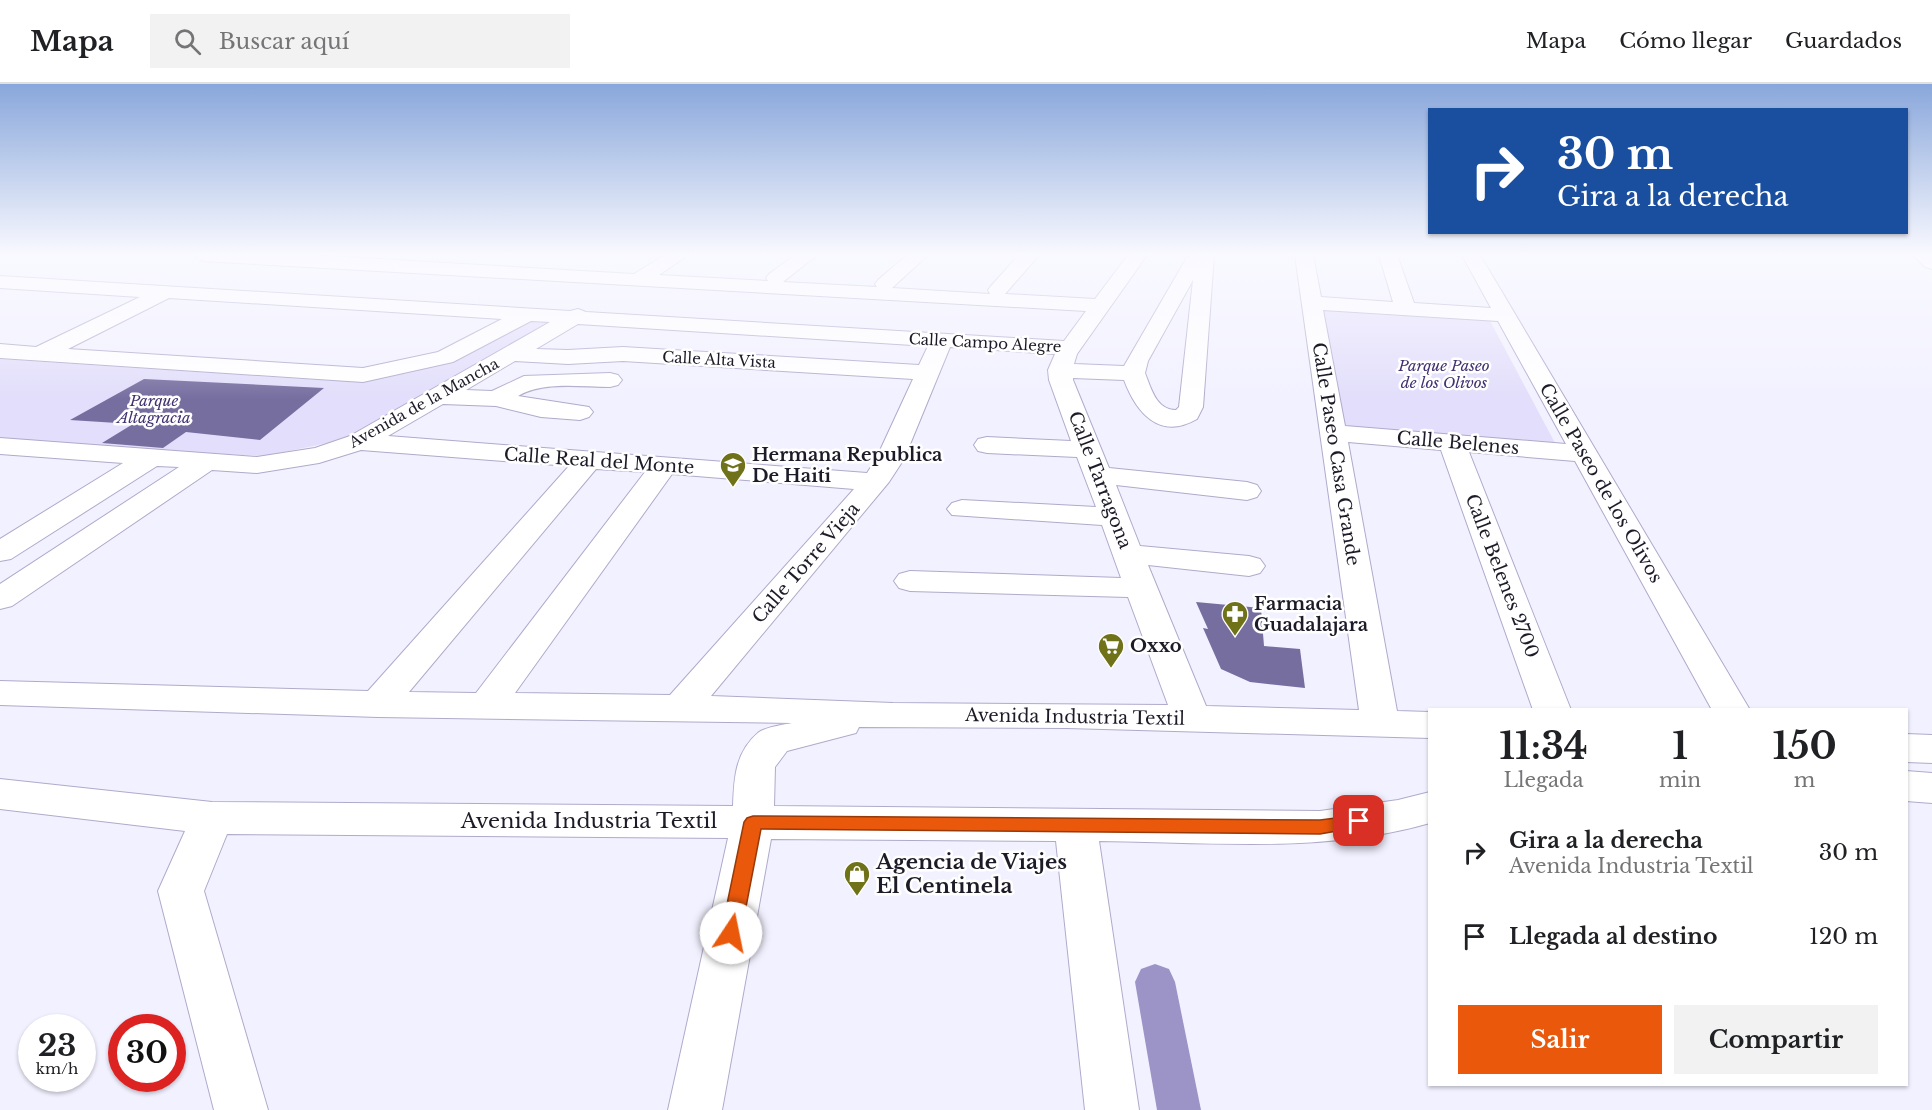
<!DOCTYPE html>
<html lang="es">
<head>
<meta charset="utf-8">
<style>
  body { margin:0; font-family:"Libre Baskerville",serif; background:#f2f2f2; color:#202124; height:100vh; display:flex; flex-direction:column; font-size:22px; white-space:nowrap }
  * { box-sizing:border-box; margin:0 }
  p { font-size:20px; color:#757577 }
  .icon { flex:none; width:33px; height:33px; fill:none; stroke:currentColor; stroke-width:2; stroke-linecap:round; stroke-linejoin:round }
  .map { position:relative; flex:1; overflow:hidden }
  .panel { position:absolute; left:1428px; top:624px; width:480px; height:378px; display:flex; flex-direction:column; background:#fff; border-radius:0px; box-shadow:0 2px 4px #0004 }
  .panel>* { flex:none }
  .hud { position:absolute; left:1428px; top:24px; width:480px; height:126px; border-radius:0px; box-shadow:0 2px 4px #0004; background:#1a4fa0; color:#fff; overflow:hidden }
  .speed { position:absolute; left:18px; top:930px; display:flex; gap:12px; font-size:30px; font-weight:700; text-align:center }
  .speed>* { display:grid; place-content:center; width:78px; height:78px; border-radius:50%; background:#fff; box-shadow:0 2px 4px #0004; line-height:1 }
  .speed small { font-size:15px; font-weight:400 }
  .speed .limit { border:9px solid #d22; background:#fff; color:#111 }
  .pin { position:absolute; display:grid; place-items:center; width:51px; height:51px; color:#fff; margin:-26px; border-radius:12px; box-shadow:0 3px 9px #0006 }
  .me { position:absolute; width:66px; margin:-33px; rotate:11deg; stroke-linejoin:round; filter:drop-shadow(0 0 4px #0008) }
  .turn { display:flex; align-items:center; gap:21px; height:126px; padding:0 30px; font-size:27px }
  .turn .icon { width:78px; height:78px; stroke-width:2.5 }
  .turn b { display:block; font-size:42px; line-height:51px }
  .eta { display:flex; justify-content:space-evenly; align-items:center; height:102px; text-align:center }
  .eta b { font-size:36px; font-weight:800; line-height:42px }
  .cta { display:flex; gap:12px; margin-top:auto; padding:12px 30px }
  .cta a { flex:1; height:69px; border-radius:0px; background:#ea580c; color:#fff; font-size:24px; font-weight:800; line-height:69px; text-align:center }
  .cta a+a { background:#f2f2f2; color:#202124 }
  ul { padding:0; list-style:none }
  li { display:flex; align-items:center; gap:18px; height:84px; padding:0 30px }
  li div { flex:1 }
  li b { display:block; font-size:22px }
  li em { font-style:normal }
  header { display:flex; align-items:center; gap:36px; box-sizing:border-box; height:84px; padding:0 30px; background:#fff; border-bottom:2px solid #e0e0e0 }
  header strong { font-size:28px }
  nav { display:flex; gap:33px; margin-inline-start:auto; font-size:21px }
  .search { width:420px; height:54px; background:#f2f2f2; display:flex; align-items:center; gap:15px; box-sizing:border-box; padding:0 21px; border-radius:0px; color:#757577; font-size:22px }
  .map>svg:first-child { display:block }
  .green { fill:#e2defb }
  .lines { fill:none; stroke-linecap:round; stroke-linejoin:round }
  .canal { fill:#9c93c7; fill-rule:evenodd }
  .building { fill:#766e9f }
  .minor-casing { stroke:#afaacb; stroke-width:2 }
  .minor { fill:#fff; fill-rule:evenodd }
  .route { fill:#ea580c; stroke:#983908; stroke-width:1.5 }
  .labels { text-anchor:middle; stroke-width:5; stroke-linejoin:round; paint-order:stroke }
  .far-street-label { font-size:15px; fill:#1d1b27; stroke:#fff }
  .far-park-label { font-size:15px; font-style:italic; fill:#413171; stroke:#fff }
  .street-label { font-size:18px; fill:#1d1b27; stroke:#fff }
  .poi-label { font-size:18px; font-weight:bold; fill:#1d1b27; stroke:#fff; text-anchor:start }
  .near-street-label { font-size:21px; fill:#1d1b27; stroke:#fff }
  .near-poi-label { font-size:21px; font-weight:bold; fill:#1d1b27; stroke:#fff; text-anchor:start }
</style>
</head>
<body>
<header>
<strong>Mapa</strong>
<div class="search"><svg class="icon" aria-label="search" viewBox="0 0 24 24"><circle cx="10" cy="10" r="6"/><path d="M15 15l6 6"/></svg>Buscar aquí</div>
<nav><a>Mapa</a><a>Cómo llegar</a><a>Guardados</a></nav>
</header>
<div class="map">
<svg width="1932" height="1026" viewBox="0 0 1932 1026">
  <rect width="100%" height="100%" fill="#f2f1ff"/>
  <!-- green -->
  <path class="green" d="M1323,224l166,11 66,124 -211,-17z
    M531,235l27,2 -212,118 -81,17 -110,-5 -155,-13v-79l336,22 73,-8 76,-28z"/>
  <g class="lines">
    <!-- canal -->
    <path class="canal" d="M1155,880l14,5 6,13 26,128h-44l-22,-128 6,-13z"/>
  </g>
  <!-- building -->
  <path class="building" d="M144,295l180,9 -64,52 -74,-8 -23,16 -61,-5 31,-19 -63,-4z
    M1196,518l65,6 3,38 36,3 5,39 -55,-6 -29,-13 -18,-41 5,1z"/>
  <g class="lines">
    <!-- minor casing -->
    <g class="minor-casing">
      <path id="minor" d="M194,171h114l326,19 31,-19h23l-29,20 109,6 -2,-3 3,-4 26,-19h22l-34,27 94,5 -2,-3 3,-4 29,-25h21l-36,33 98,6 -2,-4 3,-4 28,-31h20l-34,39 90,5 33,-44h19l-70,99 -3,10 50,2 62,-107 7,-4h21l-11,152 -6,12c-38,22 -61,-7 -73,-39l-51,-2v2l36,88 138,14 10,3 4,6 -4,6 -10,3 -131,-15 24,61 109,10 11,3 5,7 -5,7 -11,3 -101,-11 58,141 153,4 -64,-455h18l8,42 72,5 -14,-47h18l17,48 77,5 -29,-53h18l270,455h-38l-137,-249 -106,-9 102,258h-38l-92,-260 -93,-8 49,269 33,1v26l-363,-10 -208,-1 -3,6 -69,18 -12,16 -1,39 546,5 78,-11 32,-8v31c-107,31 -221,19 -331,18l40,269h-54l-29,-269 -285,-2 -49,271h-54l60,-272 -501,-4 -23,57 64,219h-54l-56,-219 27,-60 -185,-22v-30l212,23 521,4c1,-28 2,-54 26,-74 8,-5 23,-7 33,-9l-414,-6 -378,-12v-24l368,10 201,-225 -208,-16 -42,13 -62,10 -45,-3 -200,136 -12,3v-25l179,-117 -22,-1 -146,93 -11,2v-22l123,-76 -123,-9v-16l257,19 58,-9 35,-12 200,-114 -19,-1 -78,41 -90,20 -363,-24v-14l36,3 104,-50 -140,-9v-12l570,35 8,-2 8,3 478,29 22,-30 -883,-50zM1193,196l-14,127 -3,3c-20,0 -25,-22 -31,-37l3,-12zM169,214l333,21 -64,33 -75,16 -295,-19zM1323,226l175,11 68,123 -221,-18zM578,240l350,22 -9,19 -296,-18 -55,3 -32,-1zM950,263l105,7 -7,16 1,10 22,61 -84,-4 -9,2 -4,6 4,6 9,2 90,4 19,50 -134,-7 -10,3 -5,6 5,6 150,10 19,53 -211,-7 -11,3 -5,7 5,7 11,3 218,6 40,108 -275,-2 -182,-7 178,-214 15,-23zM515,277l53,3 55,-3 290,18 -37,80 -9,14 -479,-37 55,-32 53,2 45,11 39,3 9,-3 4,-5 -4,-5 -71,-11c26,-15 62,-9 92,-9l8,-2 4,-5 -4,-5 -8,-2 -86,3 -32,15 -26,-1zM596,385l49,3 -169,221 -67,-1zM672,390l182,15 -184,206 -155,-2z
        M1913,171h19v14l-7,-2z
        M1906,650l26,1v28l-26,-1z
        M1906,687l26,2v30l-26,-2z"/>
    </g>
    <!-- minor -->
    <use href="#minor" class="minor"/>
  </g>
  <!-- sky -->
  <linearGradient id="sky" x2="0" y2="1"><stop stop-color="#89a7db"/><stop offset="0.54" stop-color="#f9f9ff"/><stop offset="1" stop-color="#f9f9ff" stop-opacity="0"/></linearGradient>
  <rect width="1932" height="315" fill="url(#sky)"/>
  <!-- route -->
  <path class="route" d="M1359,731l6,2 3,4 -3,5 -45,8 -559,-5 -20,104 -3,6 -7,2 -7,-2 -3,-6 23,-111 3,-4 6,-2 567,4z"/>
  <!-- icons -->
  <defs>
    <g id="school-pin" transform="scale(1.35)"><path d="M0 17L-7.5 6A9.5 9.5 0 1 1 7.5 6Z" fill="#6f7218" stroke="#fff"/><path d="M0-5L7-2L0 1L-7-2ZM-4 1L0 2.5L4 1V4Q0 6-4 4Z" fill="#fff"/></g>
    <g id="pharmacy-pin" transform="scale(1.35)"><path d="M0 17L-7.5 6A9.5 9.5 0 1 1 7.5 6Z" fill="#6f7218" stroke="#fff"/><path d="M-2-6h4v4h4v4h-4v4h-4v-4h-4v-4h4Z" fill="#fff"/></g>
    <g id="supermarket-pin" transform="scale(1.35)"><path d="M0 17L-7.5 6A9.5 9.5 0 1 1 7.5 6Z" fill="#6f7218" stroke="#fff"/><path d="M-6-5.5h2.5l.6 2H6L4.5 2H-2.5L-4.4-4H-6ZM-1.5 3.2a1.3 1.3 0 1 0 .1 0ZM3 3.2a1.3 1.3 0 1 0 .1 0Z" fill="#fff"/></g>
    <g id="shop-pin" transform="scale(1.35)"><path d="M0 17L-7.5 6A9.5 9.5 0 1 1 7.5 6Z" fill="#6f7218" stroke="#fff"/><path d="M-5-2.5h2.3a2.7 3.5 0 0 1 5.4 0H5L5.5 6h-11ZM-1.5-2.5h3a1.5 2.3 0 0 0-3 0Z" fill="#fff"/></g>
  </defs>
  <g fill-rule="evenodd">
    <use href="#school-pin" x="733" y="381"/>
    <use href="#pharmacy-pin" x="1235" y="530"/>
    <use href="#supermarket-pin" x="1111" y="562"/>
    <use href="#shop-pin" x="857" y="790"/>
  </g>
  <g class="labels">
    <!-- far-street labels -->
    <g class="far-street-label">
      <text transform="translate(985 259) rotate(3)" y="5">Calle Campo Alegre</text>
      <text transform="translate(719 276) rotate(3)" y="5">Calle Alta Vista</text>
      <text transform="translate(424 319) rotate(-29)" y="5">Avenida de la Mancha</text>
    </g>
    <!-- far-park labels -->
    <g class="far-park-label">
      <text x="1444" y="287">Parque Paseo<tspan x="1444" dy="17">de los Olivos</tspan></text>
      <text x="154" y="322">Parque<tspan x="154" dy="17">Altagracia</tspan></text>
    </g>
    <!-- street labels -->
    <g class="street-label">
      <text transform="translate(1458 359) rotate(5)" y="6">Calle Belenes</text>
      <text transform="translate(1336 370) rotate(81)" y="6">Calle Paseo Casa Grande</text>
      <text transform="translate(599 377) rotate(4)" y="6">Calle Real del Monte</text>
      <text transform="translate(1100 396) rotate(69)" y="6">Calle Tarragona</text>
      <text transform="translate(1601 399) rotate(60)" y="6">Calle Paseo de los Olivos</text>
      <text transform="translate(806 479) rotate(-49)" y="6">Calle Torre Vieja</text>
      <text transform="translate(1502 492) rotate(69)" y="6">Calle Belenes 2700</text>
      <text transform="translate(1075 633) rotate(1)" y="6">Avenida Industria Textil</text>
    </g>
    <!-- poi labels -->
    <g class="poi-label">
      <text x="752" y="377">Hermana Republica<tspan x="752" dy="21">De Haiti</tspan></text>
      <text x="1254" y="526">Farmacia<tspan x="1254" dy="21">Guadalajara</tspan></text>
      <text x="1130" y="568">Oxxo</text>
    </g>
    <!-- near-street labels -->
    <g class="near-street-label">
      <text x="589" y="744">Avenida Industria Textil</text>
    </g>
    <!-- near-poi labels -->
    <g class="near-poi-label">
      <text x="876" y="785">Agencia de Viajes<tspan x="876" dy="24">El Centinela</tspan></text>
    </g>
  </g>
</svg>
<div class="speed"><div>23<small>km/h</small></div><div class="limit">30</div></div>
<div class="pin" style="left:1359px;top:737px;background:#d93025"><svg class="icon" aria-label="arrive" viewBox="0 0 24 24"><path d="M6 21V4h12l-3 4 3 4H6"/></svg></div>
<svg class="me" style="left:731px;top:849px" viewBox="-20 -20 40 40"><circle r="19" fill="#fff"/><path d="M0-13L10 11 0 6-10 11z" fill="#ea580c"/></svg>
<div class="hud">
<div class="turn"><svg class="icon" aria-label="right" viewBox="0 0 24 24"><path d="M7 20v-9h11M14 6l5 5-5 5"/></svg><div><b>30 m</b>Gira a la derecha</div></div>
</div>
<section class="panel">
<div class="eta">
<div><b>11:34</b><p>Llegada</p></div>
<div><b>1</b><p>min</p></div>
<div><b>150</b><p>m</p></div>
</div>
<ul>
<li><svg class="icon" aria-label="right" viewBox="0 0 24 24"><path d="M7 20v-9h11M14 6l5 5-5 5"/></svg><div><b>Gira a la derecha</b><p>Avenida Industria Textil</p></div><em>30 m</em></li>
<li><svg class="icon" aria-label="arrive" viewBox="0 0 24 24"><path d="M6 21V4h12l-3 4 3 4H6"/></svg><div><b>Llegada al destino</b></div><em>120 m</em></li>
</ul>
<div class="cta"><a>Salir</a><a>Compartir</a></div>
</section>
</div>
</body>
</html>
